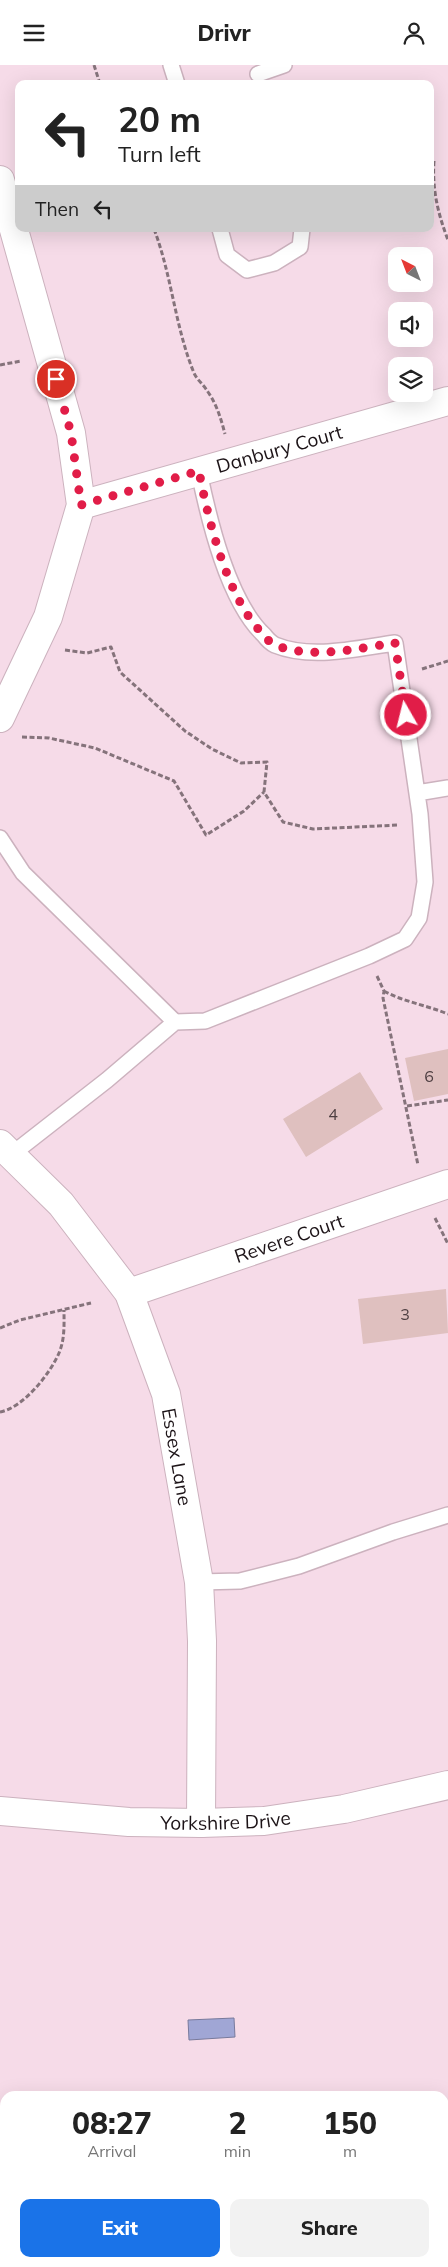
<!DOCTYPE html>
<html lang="en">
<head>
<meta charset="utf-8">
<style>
  body { margin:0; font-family:Mulish,sans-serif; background:#f2f2f2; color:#222; height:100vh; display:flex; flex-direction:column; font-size:19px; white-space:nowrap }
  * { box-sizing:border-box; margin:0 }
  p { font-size:16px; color:#767676 }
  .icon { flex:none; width:28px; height:28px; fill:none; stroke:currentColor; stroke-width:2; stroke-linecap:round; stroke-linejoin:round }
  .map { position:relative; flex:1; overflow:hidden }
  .panel { position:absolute; left:0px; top:2026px; width:449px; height:176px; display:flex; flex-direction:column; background:#fff; border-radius:15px 15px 0 0; box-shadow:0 5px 20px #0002 }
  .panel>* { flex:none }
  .banner { position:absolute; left:15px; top:15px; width:419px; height:152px; border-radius:10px; box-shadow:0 5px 20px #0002; background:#fff; color:#222; overflow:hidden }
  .needle { width:32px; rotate:318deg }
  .buttons { position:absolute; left:388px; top:182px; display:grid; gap:10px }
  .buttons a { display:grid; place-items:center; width:45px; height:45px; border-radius:10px; background:#fff; box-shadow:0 5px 20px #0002; font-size:25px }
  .pin { position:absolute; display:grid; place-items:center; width:42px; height:42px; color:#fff; margin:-21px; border:2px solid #fff; border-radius:50%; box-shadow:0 1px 5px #0007 }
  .me { position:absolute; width:55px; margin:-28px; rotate:352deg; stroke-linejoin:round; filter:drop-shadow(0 0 4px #0008) }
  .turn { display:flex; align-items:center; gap:18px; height:105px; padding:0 20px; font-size:22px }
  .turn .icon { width:65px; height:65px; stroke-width:2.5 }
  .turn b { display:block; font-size:35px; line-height:42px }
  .then { display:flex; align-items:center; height:48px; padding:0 20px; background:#0003; gap:10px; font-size:19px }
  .eta { display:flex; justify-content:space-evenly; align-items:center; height:85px; text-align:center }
  .eta b { font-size:30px; font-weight:800; line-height:35px }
  .primary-button { display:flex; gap:10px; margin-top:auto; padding:10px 20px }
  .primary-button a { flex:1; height:58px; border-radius:10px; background:#1a73e8; color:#fff; font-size:20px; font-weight:800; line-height:58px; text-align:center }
  .primary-button a+a { background:#f2f2f2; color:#222 }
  header { display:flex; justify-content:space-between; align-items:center; height:65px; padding:0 20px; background:#fff; font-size:22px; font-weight:800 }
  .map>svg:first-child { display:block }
  .water { fill:#a0a6d5; stroke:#787a9c }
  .building { fill:#dfc0bf }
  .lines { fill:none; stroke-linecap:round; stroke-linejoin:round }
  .lane-casing { stroke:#ccb2be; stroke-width:18 }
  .street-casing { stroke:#ccb2be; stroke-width:30 }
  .path { stroke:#85737b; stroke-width:3; stroke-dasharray:5 2.5; stroke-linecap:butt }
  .lane { stroke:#fff; stroke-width:15 }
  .street { stroke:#fff; stroke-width:28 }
  .route { stroke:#e11d48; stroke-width:9; stroke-dasharray:0 16.2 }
  .labels { text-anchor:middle; stroke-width:4; stroke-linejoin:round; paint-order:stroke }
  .number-label { font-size:16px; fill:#4d3e41 }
  .street-label { font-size:19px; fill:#1c1317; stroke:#fcebf3 }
</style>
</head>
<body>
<header><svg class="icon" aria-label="menu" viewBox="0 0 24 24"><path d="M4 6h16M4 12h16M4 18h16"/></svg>Drivr<svg class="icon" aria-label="person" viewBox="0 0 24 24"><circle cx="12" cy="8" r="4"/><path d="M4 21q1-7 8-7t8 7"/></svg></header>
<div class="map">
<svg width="448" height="2202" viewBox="0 0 448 2202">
  <rect width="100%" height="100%" fill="#f6dbe8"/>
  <!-- water -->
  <path class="water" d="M234,1953l1,19 -46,3 -1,-20z"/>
  <!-- building -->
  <path class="building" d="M448,984v45l-34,7 -9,-43z
    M360,1007l23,37 -77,48 -23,-38z
    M446,1224l2,44 -85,11 -5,-45z"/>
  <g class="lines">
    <!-- lane casing -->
    <g class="lane-casing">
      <path id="lane" d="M171,0l6,19
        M258,9l26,-9
        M220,164l7,26 20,15 27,-7 26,-16 2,-18
        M417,728l31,-5
        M0,773l23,35 152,149 30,-1 164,-65 36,-17 14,-21 6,-36 -5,-68 -25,-171c-37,5 -83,17 -120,2 -4,-2 -8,-6 -11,-10 -36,-34 -55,-115 -65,-163
        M11,1090l96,-75 68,-58
        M199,1517l41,-1 59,-15 94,-34 55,-17"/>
    </g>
    <!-- street casing -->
    <g class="street-casing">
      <g id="street">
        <path d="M0,115l71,253 10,72 -33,112 -48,101"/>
        <path id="s1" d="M81,440l367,-104"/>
        <path id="s2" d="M0,1079l61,60 68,89 37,101 33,188 3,59 -1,182"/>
        <path id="s3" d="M129,1228l319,-109"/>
        <path id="s4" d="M0,1746l129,11 72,1 63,-2 80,-12 104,-24"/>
      </g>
    </g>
    <!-- path -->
    <path class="path" d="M94,0l6,19
      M434,96c-2,28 4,53 14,79
      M154,164c18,47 21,98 40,144 3,7 10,12 14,19 9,13 13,27 17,42
      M0,300l21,-4
      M65,585l22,3 24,-6 9,25 65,59 27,18 29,14 26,-1 -3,30 19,30 30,7 86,-4
      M422,604l26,-8
      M22,672l27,1 46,10 79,33 32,54 38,-24 20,-19
      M377,911l7,15 -1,7 35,167
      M384,926c20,11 42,14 64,23
      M407,1041l41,-6
      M435,1153l13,26
      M0,1263l20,-8 71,-17
      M0,1347c23,-4 50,-38 59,-59 6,-14 5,-29 5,-43"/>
    <!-- lane -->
    <use href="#lane" class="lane"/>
    <!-- street -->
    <use href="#street" class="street"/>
  </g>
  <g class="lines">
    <!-- route -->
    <path class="route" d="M56,314l15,54 10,72 118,-34c9,49 29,130 65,164 3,4 7,9 11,10 37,15 83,3 120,-2l11,72"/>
  </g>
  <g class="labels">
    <!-- number labels -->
    <g class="number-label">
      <text x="429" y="1017">6</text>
      <text x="333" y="1055">4</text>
      <text x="405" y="1255">3</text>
    </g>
    <!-- street labels -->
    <g class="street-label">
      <text dy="7" stroke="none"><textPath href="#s1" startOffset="206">Danbury Court</textPath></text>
      <text dy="7" stroke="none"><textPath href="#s3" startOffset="169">Revere Court</textPath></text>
      <text dy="7" stroke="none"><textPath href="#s2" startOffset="369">Essex Lane</textPath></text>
      <text dy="7" stroke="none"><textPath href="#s4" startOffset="226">Yorkshire Drive</textPath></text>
    </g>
  </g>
</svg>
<div class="buttons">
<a><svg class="needle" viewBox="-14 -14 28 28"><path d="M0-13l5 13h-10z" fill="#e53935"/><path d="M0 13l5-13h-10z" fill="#767676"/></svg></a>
<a><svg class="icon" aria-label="sound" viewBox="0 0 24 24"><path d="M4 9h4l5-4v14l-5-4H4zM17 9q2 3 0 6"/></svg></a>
<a><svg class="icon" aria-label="layers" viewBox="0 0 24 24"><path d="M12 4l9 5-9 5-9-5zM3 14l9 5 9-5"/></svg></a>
</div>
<div class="pin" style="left:56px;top:314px;background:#d93025"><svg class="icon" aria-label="arrive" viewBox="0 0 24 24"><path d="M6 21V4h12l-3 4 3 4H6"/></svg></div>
<svg class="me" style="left:406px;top:650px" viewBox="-20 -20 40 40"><circle r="17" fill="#e11d48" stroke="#fff" stroke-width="3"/><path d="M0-11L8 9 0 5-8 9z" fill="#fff"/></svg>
<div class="banner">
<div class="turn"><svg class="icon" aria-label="left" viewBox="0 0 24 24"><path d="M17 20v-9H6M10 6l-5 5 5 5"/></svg><div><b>20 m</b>Turn left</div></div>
<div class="then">Then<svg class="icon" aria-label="left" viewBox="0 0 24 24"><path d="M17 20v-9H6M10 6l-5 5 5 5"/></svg></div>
</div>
<section class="panel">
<div class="eta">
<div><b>08:27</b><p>Arrival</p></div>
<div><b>2</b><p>min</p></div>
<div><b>150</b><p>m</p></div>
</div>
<div class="primary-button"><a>Exit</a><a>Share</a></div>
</section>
</div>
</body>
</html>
